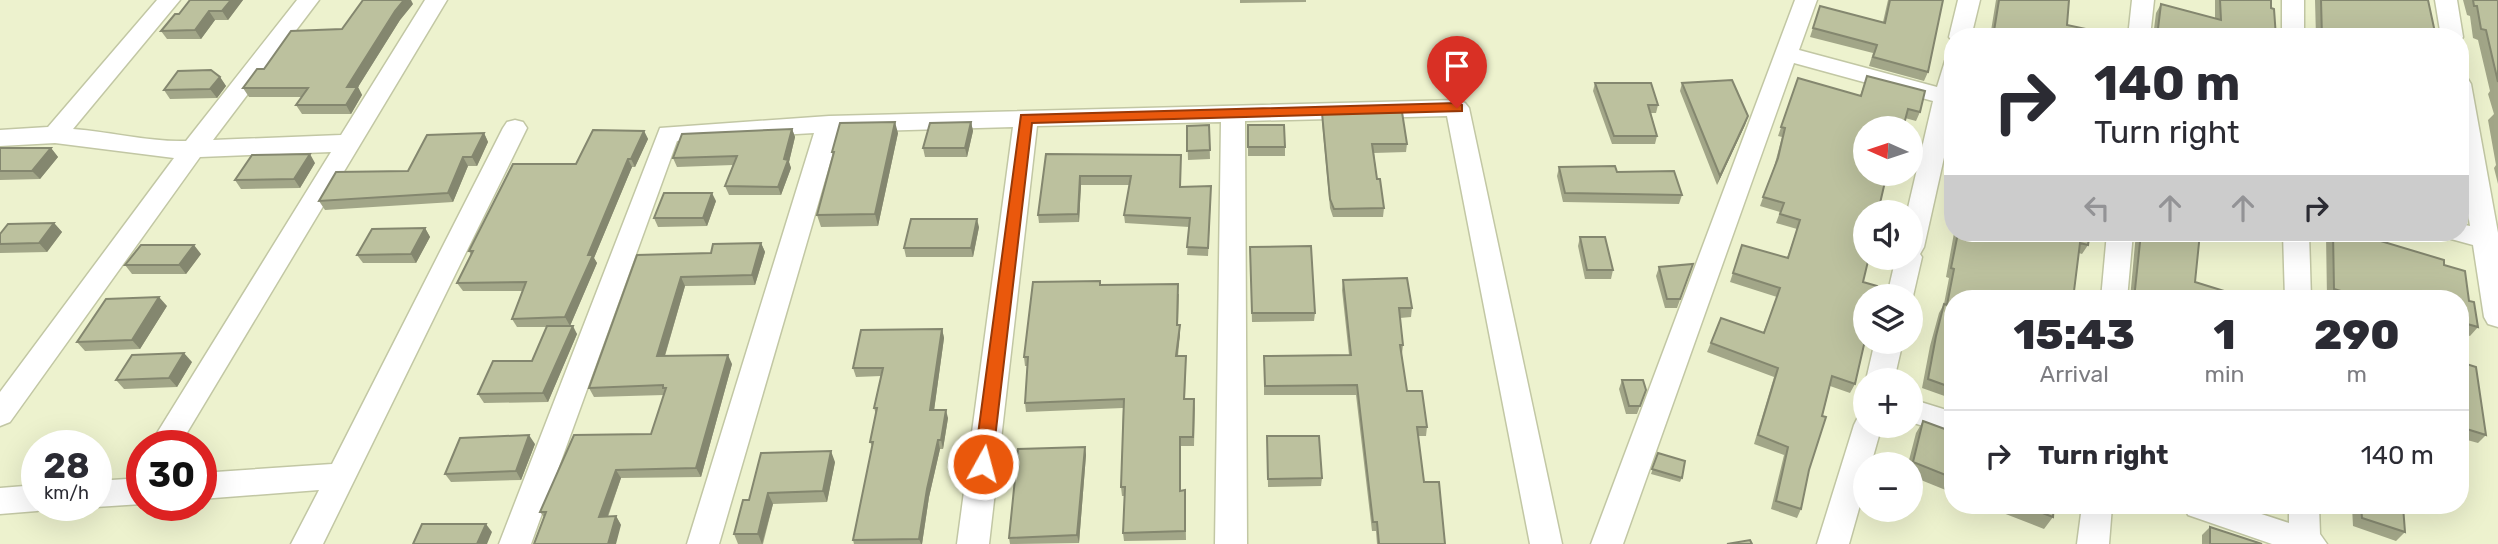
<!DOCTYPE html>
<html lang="en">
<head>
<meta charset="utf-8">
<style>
  body { margin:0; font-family:Rubik,sans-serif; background:#f7f7f7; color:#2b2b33; height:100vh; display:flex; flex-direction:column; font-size:26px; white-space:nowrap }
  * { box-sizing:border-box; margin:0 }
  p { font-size:23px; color:#7c7c81 }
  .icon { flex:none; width:38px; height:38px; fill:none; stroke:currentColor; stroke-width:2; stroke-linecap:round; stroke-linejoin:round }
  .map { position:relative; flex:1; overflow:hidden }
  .panel { position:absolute; left:1944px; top:290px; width:525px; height:224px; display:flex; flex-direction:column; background:#fff; border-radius:28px; box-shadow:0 7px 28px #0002 }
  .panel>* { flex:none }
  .guide { position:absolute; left:1944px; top:28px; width:525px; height:214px; border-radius:28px; box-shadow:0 7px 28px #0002; background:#fff; color:#2b2b33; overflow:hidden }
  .needle { width:46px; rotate:273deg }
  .fabs { position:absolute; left:1853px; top:116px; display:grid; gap:14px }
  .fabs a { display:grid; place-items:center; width:70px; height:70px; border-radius:50%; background:#fff; box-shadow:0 7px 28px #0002; font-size:35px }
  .speed { position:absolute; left:21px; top:430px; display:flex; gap:14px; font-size:35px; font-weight:700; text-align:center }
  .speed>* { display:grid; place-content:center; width:91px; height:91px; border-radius:50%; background:#fff; box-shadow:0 7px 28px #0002; line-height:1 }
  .speed small { font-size:18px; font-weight:400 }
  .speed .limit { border:10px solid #d22; background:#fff; color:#111 }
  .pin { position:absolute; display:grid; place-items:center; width:60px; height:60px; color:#fff; margin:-72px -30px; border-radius:50% 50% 50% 0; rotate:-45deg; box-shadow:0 0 7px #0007 }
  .pin .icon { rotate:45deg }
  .me { position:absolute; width:77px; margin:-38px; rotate:7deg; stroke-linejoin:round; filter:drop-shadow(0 0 5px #0008) }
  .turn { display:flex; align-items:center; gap:24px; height:147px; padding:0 35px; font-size:32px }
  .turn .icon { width:91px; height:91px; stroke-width:2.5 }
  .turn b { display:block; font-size:49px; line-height:60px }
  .lanes { display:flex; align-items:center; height:66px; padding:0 35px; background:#0003; justify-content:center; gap:35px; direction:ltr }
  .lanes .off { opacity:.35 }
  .eta { display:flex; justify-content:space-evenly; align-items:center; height:119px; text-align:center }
  .eta b { font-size:42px; font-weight:800; line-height:49px }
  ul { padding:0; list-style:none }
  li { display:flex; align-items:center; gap:21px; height:91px; padding:0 35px; border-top:2px solid #e1e1e2 }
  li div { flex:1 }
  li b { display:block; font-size:26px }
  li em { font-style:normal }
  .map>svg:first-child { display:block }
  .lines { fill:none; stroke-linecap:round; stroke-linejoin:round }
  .minor-casing { stroke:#c2c7a4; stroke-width:3 }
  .minor { fill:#fff; fill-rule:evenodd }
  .wall { fill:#a2a688 }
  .shaded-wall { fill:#84876f }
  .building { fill:#bcc19e; stroke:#84876f; stroke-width:2 }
  .route { fill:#ea580c; stroke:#983908; stroke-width:2 }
</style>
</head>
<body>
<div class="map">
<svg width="2498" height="544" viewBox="0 0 2498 544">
  <rect width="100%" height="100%" fill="#edf2ce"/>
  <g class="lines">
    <!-- minor casing -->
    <g class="minor-casing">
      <path id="minor" d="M157,0h23l-107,129c38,3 76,13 113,12l111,-141h22l-106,140 128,-5 84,-135h22l-268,446h-30l182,-294 -131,5 -190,265 -10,4v-34l174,-234 -119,-15 -55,3v-16l48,-3z
        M1795,0h22l-18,50 138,37 8,-26 8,-2v58l-29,130 -4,7 2,3 -9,39 -2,4v-4h-24l9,-39h15v-45h-4l26,-111 -139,-38 -171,481h-32z
        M1958,0h22l-9,37h-18v5l-4,-5z
        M2132,0h22l-4,37h-22z
        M2282,0h22v37h-22z
        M2435,0h22l6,37 -3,4v-4h-19z
        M2460,77l8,2 3,5 27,149v94l-10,-3 -4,-7 -11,-72 -22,-6 -4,-6h13v-9l10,2 -10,-64z
        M1457,100l8,3 4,5 93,436h-32l-83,-428 -202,5 2,423h-32l6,-422 -184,4 -48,418h-32l56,-417 -174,5 -120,412h-32l127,-411 -137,8 -146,403h-32l161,-416 169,-12z
        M515,120l8,2 4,6 -204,416h-32l28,-54 -118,9v-26l131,-9 171,-336 4,-6z
        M2107,233h26l-6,66h-26z
        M2283,233h26l2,66h-26z
        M1875,341h28l-9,39h-28z
        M1911,399l42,13v24l-42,-14z
        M1866,414v11h16l-11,39h-5v20l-17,60h-32l37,-119 4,-8z
        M142,478v26l-46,3 -3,-1h3v-25z
        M37,485v21l11,1 -11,4 -37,3v-26z
        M2082,506h30l-3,38h-32z
        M2184,506h53l52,17v-17h30l1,28 7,10h-55l-84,-29z"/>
    </g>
    <!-- minor -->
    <use href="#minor" class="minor"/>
  </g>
  <!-- wall -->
  <path class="wall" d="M190,0h53l-15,20h-13l-14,19h-34l-6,-8 18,-17z
    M1240,0h66v2l-66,1z
    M1888,0h55l-15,72 -4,9 -55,-15 4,-13 -63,-16 10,-31 63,16z
    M1996,0h73l-2,25 38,12h-115z
    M2215,0h56v8l5,29h-123l3,-24 5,-9 54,15z
    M2315,0h113l8,37h-120z
    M2463,0h35v184l-4,-16 2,-3 -8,-45 6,-6 -6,-20 2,-3 -12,-51 -5,-2 -3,-22 -3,-1z
    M413,4l-13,16 -42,67 4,8 -11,19h-49l-6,-9 6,-8h-53l-6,-9 99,-59z
    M1867,76l53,36 -4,9 -11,-3 -39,10 18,56 -21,98 -8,102 -5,9 -20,-7 -21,84 -8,39 -4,9 -26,-9 13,-54 -30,-11 20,-67 -67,-25 14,-34 42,15 14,-36 -47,-15 12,-37 45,13 10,-29 -21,-6 4,-11 -20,-6 14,-39 8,-30 -4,-1 20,-58 62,18z
    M220,77l6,9 -9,12 -47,1 -6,-9z
    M1595,83l63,22 -2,8h-5l6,23 -2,8h-43l-19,-53z
    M1682,83l66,33 -3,9 -28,60 -37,-94z
    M1322,113l85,31 -1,8 -32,1 3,26 7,29 -1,9h-50l-3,-9 -8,-86z
    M971,122l2,9 -6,26h-42l-2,-9z
    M1209,125l1,34 -22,1 -1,-34z
    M1248,125l37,22v9h-37z
    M792,129l3,8 -6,25 2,6 -10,27h-52l-4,-9 8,-21 -56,2 -4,-9z
    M644,131l4,8 -13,28h-3l-38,91 3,5 -27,63 7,8 -29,68 -64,1 -6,-9 54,-33 15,-34h-30l-5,-8 10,-28h-59l-6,-8 14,-28 -2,-4 107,-87z
    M484,133l4,9 -11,24h-9l-15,36 -128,8 -6,-9 89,-30z
    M898,133l-20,93 -57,1 -4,-12 16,-59 -1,-4z
    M0,148h51l7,9 -18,22 -40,1z
    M1046,154l135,1v32l30,8 -3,61 -21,-1 2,-28 -64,-4 -1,-8 6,-30h-49l-2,37 -40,1 -1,-8z
    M315,163l-15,25 -59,1 -6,-9z
    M1559,167l58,5 65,23 -3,9 -116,-2 -6,-26z
    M716,201l-9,25 -49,1 -4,-9z
    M54,223l8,9 -15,20 -47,1v-19z
    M979,227l-6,30h-67l-2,-9z
    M425,228l5,9 -14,26h-53l-6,-8z
    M1954,233h136l-2,12 -6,9 -3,-1 -126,46v100l-31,-11 8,-42 9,-33 5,-9 5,-26 -3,-1z
    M2136,233h64l-5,49 55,17h-120z
    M2328,233h26l90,32 25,36 9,26 -8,9 -10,-3v-34h-126l-7,-2 -1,-62z
    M1580,237l33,33 -2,9h-26l-7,-33z
    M761,243l4,9 -10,33 -70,1 -20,70 67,8 -31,113 -80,1 -13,39 8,-1 5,9 -77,-8 -4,-5 111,-78 13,-39 -70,2 -5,-9 48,-133 74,-2z
    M1250,247l65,66 -1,8 -62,1z
    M201,254l-15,20h-54l-7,-9z
    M1693,264l-16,44h-12l-9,-32 3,-9z
    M1343,280l69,28 -1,9 -11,1 3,27 -1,9h-1l6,37 20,36 -1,9h-8l6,46 21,62h-68l-1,-13h-4l-16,-136h-92v-39l85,-1 -7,-65z
    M1101,285l78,9 -1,31h2v9l-2,22h8l-1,43h9l1,9 -1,38h-14v45l5,-1 1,50 -62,1 -1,-8 2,-37h-3l-1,-9 2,-79 -97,4 -1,-9 2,-37h-2l-1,-9z
    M167,306l-27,43 -55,2 -8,-9z
    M942,329l2,9 -10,72 14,8 -5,31h-3l-11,48 -7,47h-68l-1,-4 19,-94 -2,-4 6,-28 -2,-6 7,-32 -25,1 -3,-9z
    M192,362l-15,25 -53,2 -8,-9z
    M2460,362l26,73 -8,8 -18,-5z
    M1622,380l24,10 -9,24h-11l-7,-25z
    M1923,421l30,11v61l-42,-17v-12h-3l8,-31z
    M1267,436l55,42 -1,8 -53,1z
    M535,444l-14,36 -70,2 -6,-8z
    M1085,447l1,8 -7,88 -69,1 -1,-6z
    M1658,453l24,25 -2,4 -29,-8z
    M835,462l-8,40 -54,2 -10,40h-25l-4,-10 15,-34z
    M1985,506h69l-1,11 -9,12z
    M2352,506h51l2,26 -9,9 -43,-15z
    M2412,506h27l-7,7z
    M2210,527l52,17h-60v-9z"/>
  <!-- shaded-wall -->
  <path class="shaded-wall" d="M231,0h12l-15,20 -6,-9z
    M404,0h7l2,4 -13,16 -42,67 4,8 -11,19 -5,-9 1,-18 48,-76z
    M209,11l6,9 -14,19 -6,-9z
    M220,77l6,9 -9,12 -7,-9z
    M1748,116l-3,9 -28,60 3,-9z
    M895,122l3,11 -20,93 -3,-12z
    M971,122l2,9 -6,26 -2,-9z
    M792,129l3,8 -6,25 2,6 -10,27 -3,-8z
    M644,131l4,8 -13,28 -4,-8z
    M484,133l4,9 -11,24 -5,-9z
    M51,148l7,9 -18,22 -8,-8z
    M310,154l5,9 -15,25 -6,-9z
    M463,157l5,9 -15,36 -5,-9z
    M628,159l4,8 -38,91 3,5 -27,63 -5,-9 23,-62z
    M1080,176l1,9 -2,37 -1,-8z
    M712,193l4,8 -9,25 -4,-8z
    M977,219l2,8 -6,30 -2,-9z
    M54,223l8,9 -15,20 -8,-9z
    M425,228l5,9 -14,26 -5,-9z
    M761,243l4,9 -10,33 -3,-10z
    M194,245l7,9 -15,20 -7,-9z
    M681,277l4,9 -23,79 -5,-9z
    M159,297l8,9 -27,43 -8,-9z
    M1180,325v9l-4,31v-9z
    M573,326l4,8 -29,68 -5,-9z
    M942,329l2,9 -11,80 -3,-8z
    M184,353l8,9 -15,25 -8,-9z
    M728,355l4,9 -31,113 -5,-9z
    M946,410l2,8 -5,31 -2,-9z
    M529,435l6,9 -14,36 -5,-9z
    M938,440l2,9 -11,48 -7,47h-1l-2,-5 8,-50z
    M1085,447l1,8 -7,88 -2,-8z
    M831,451l4,11 -8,40 -4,-11z
    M616,470l5,8 -17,48 -5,-9z
    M768,493l5,11 -11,40 -4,-10z
    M616,516l5,9 -5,19h-8z
    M486,524l6,8 -5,12h-10z"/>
  <!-- building -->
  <path class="building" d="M190,0h41l-9,11h-13l-14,19 -34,1 14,-17h4z
    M363,0h41l-9,11 -48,76h10l-11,18h-50l12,-17h-65l14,-19h7l27,-38 51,-2z
    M1890,0h53l-15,72 -55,-15 4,-12 -64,-17 7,-22 65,17z
    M1999,0h70l-2,25 38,8v4h-112z
    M2220,0h51v8l3,1 2,28h-119l4,-33 60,16z
    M2321,0h107l8,37h-114z
    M2473,0h25v82l-12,-52 -5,-1 -4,-23h-3z
    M211,70l9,7 -10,12 -46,1 14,-19z
    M1867,76l58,15 -5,21 -12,-3 -5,19h-37v45h21l-9,39h-12v45h3l-6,25 14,4 -3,10h-8v40l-11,48 -23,-8 -10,40 4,1 -17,53 -8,39 -25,-8 12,-54 -30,-12 20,-67 -67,-25 10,-25 43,15 16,-45 -47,-15 9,-28 46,13 12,-38 -20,-6 4,-11 -21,-6 15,-39 7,-30 -4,-1 17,-49 63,18z
    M1732,80l16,36 -28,60 -38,-93z
    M1595,83h56l7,22h-10l9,31h-43z
    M1402,112l5,32h-35l5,35h3l4,29 -50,1 -4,-10 -8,-86z
    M895,122l-20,92 -58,1 17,-63h-2l8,-29z
    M971,122l-6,26h-42l7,-25z
    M1209,125l1,25 -23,1v-25z
    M1248,125h36l1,22h-37z
    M792,129l-8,30 4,1 -10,27 -53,-1 12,-30 -64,2 9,-24z
    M593,130l51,1 -13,28h-3l-40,96h5l-28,62 -53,2 14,-37 -69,1 16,-32h-4l44,-87h63z
    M484,133l-12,24h-9l-15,36 -129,8 17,-29 72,-1 19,-36z
    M0,148h51l-19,23h-32z
    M310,154l-16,25 -59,1 17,-25z
    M1046,154l135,1 -1,32 31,-1 -3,62 -21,-1 3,-29 -66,-3 7,-39h-51l-2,38 -40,1z
    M1615,166l2,6 57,-1 8,24 -117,-2 -6,-26z
    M664,193h48l-9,25h-49z
    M911,219h66l-6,29h-67z
    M54,223l-15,20 -39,1v-10l8,-10z
    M425,228l-14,26 -54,1 15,-26z
    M1958,233h132l-2,12 -8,-2 -7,56h-120v89l-25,-9 8,-43 8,-32 3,1 7,-36 -3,-1z
    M2141,233h59l-5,49 55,17h-116z
    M2333,233h21l90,27v5l21,6 4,30 5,1 4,25 -18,-5v-23h-118l-1,-8 -7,-2z
    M1580,237h25l8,33h-26z
    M761,243l-9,32 -71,2 -24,79 71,-1 -32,113 -80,2 -17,47 17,-1 -8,28h-74l12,-32h-6l34,-77 77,-1 15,-46h-3v-3l-74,3 48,-133 74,-2 2,-9z
    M141,245h53l-15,20h-54z
    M1311,246l4,67h-63l-2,-66z
    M1693,264l-13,35h-13l-8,-32z
    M1407,278l5,30h-13l4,37h-3l7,46h15l5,36h-10l7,55h15l6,62h-66l-2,-22h-4l-16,-137 -92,1 -1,-30 87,-1 -8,-75z
    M1100,281v4l78,-1 -1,41h3l-4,31h10l-2,43h10l-1,38h-13v54l5,-1v41l-62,2 2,-46h-4l3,-88 -99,4 3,-46h-4l9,-75z
    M159,297l-27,43 -55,2 29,-43z
    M547,326h26l-30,67 -65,1 15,-33h39z
    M942,329l-12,81h16l-5,30h-3l-11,49 -8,50 -66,1 20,-98h-3l7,-34h-3l9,-40h-30l8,-38z
    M184,353l-15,25 -53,2 16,-25z
    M2460,362l16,5 10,68 -26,-8z
    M1622,380h21l3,10 -6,16h-11z
    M1923,421l30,11v46l-40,-16z
    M529,435l-13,36 -71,3 15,-36z
    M1267,436h52l3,42 -54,1z
    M1085,447l-8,88 -68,3 9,-89z
    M831,451l-8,40 -55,2 -10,41h-24l9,-34h6l12,-47z
    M1658,453l27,8 -3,17 -30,-9z
    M2024,506h30l-1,11z
    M2361,506h42l2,26 -43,-14z
    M422,524h64l-9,20h-64z
    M2210,527l52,17h-52z
    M1750,540l2,4h-25z"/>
  <!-- route -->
  <path class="route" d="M1457,103l5,2v6l-430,12 -40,341 -3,6 -6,2 -7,-2 -2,-6 47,-349z"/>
</svg>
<div class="fabs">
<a><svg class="needle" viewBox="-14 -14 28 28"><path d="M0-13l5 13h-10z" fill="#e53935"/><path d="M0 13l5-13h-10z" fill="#7c7c81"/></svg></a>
<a><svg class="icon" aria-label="sound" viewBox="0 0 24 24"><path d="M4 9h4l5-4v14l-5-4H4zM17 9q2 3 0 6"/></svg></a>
<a><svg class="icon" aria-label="layers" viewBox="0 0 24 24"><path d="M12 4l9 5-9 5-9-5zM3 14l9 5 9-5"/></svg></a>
<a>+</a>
<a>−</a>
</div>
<div class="speed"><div>28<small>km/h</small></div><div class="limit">30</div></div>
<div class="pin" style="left:1457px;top:108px;background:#d93025"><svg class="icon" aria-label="arrive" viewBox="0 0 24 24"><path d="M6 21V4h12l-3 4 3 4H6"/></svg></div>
<svg class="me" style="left:983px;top:464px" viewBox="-20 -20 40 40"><circle r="17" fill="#ea580c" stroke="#fff" stroke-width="3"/><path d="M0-11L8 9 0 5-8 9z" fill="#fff"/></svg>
<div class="guide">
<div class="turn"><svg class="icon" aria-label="right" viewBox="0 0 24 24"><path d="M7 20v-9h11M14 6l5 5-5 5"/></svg><div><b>140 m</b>Turn right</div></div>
<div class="lanes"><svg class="icon off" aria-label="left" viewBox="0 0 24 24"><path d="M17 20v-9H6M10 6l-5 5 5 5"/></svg><svg class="icon off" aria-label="ahead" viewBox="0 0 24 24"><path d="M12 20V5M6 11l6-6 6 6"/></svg><svg class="icon off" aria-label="ahead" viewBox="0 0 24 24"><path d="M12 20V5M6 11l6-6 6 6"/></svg><svg class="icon" aria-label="right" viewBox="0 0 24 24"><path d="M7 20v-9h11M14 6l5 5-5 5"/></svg></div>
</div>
<section class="panel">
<div class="eta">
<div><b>15:43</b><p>Arrival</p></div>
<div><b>1</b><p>min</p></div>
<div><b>290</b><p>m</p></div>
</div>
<ul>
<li><svg class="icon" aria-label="right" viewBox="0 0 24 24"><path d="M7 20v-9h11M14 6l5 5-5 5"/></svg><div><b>Turn right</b></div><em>140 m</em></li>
</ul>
</section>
</div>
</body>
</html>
